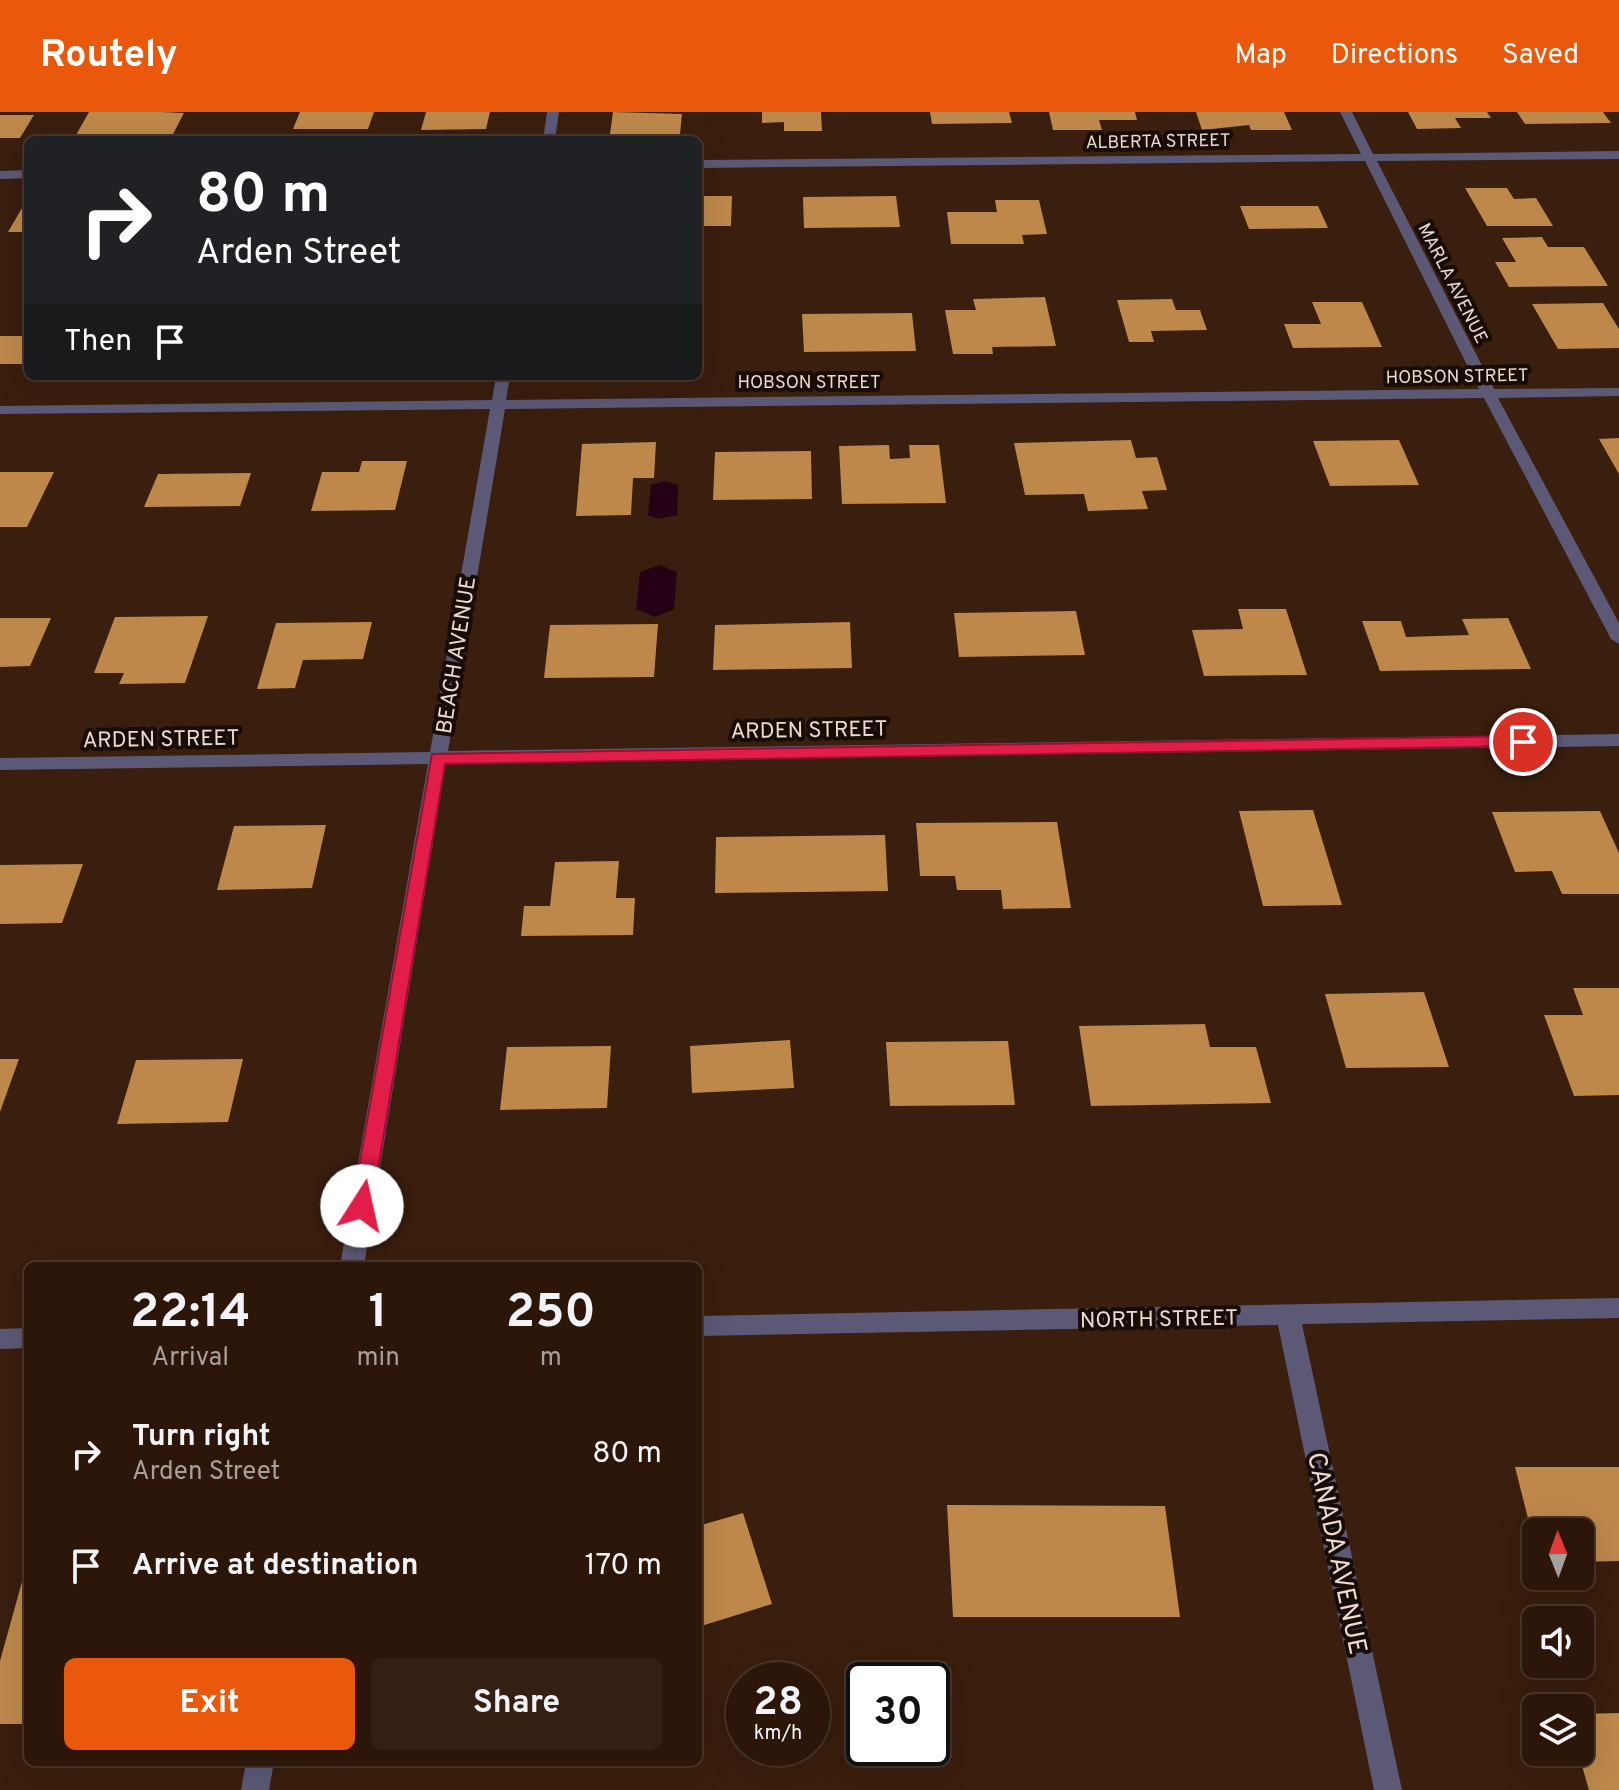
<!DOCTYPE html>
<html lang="en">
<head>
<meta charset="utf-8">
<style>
  body { margin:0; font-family:Overpass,sans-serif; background:#341f13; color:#f1f3f6; height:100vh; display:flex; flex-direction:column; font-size:30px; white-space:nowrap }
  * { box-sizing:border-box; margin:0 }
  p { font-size:26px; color:#a69f9c }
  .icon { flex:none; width:44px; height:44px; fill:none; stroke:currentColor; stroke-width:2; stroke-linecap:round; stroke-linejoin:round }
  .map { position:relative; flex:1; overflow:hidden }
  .panel { position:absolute; left:24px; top:1150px; width:678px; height:504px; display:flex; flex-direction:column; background:#2c160a; border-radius:12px; box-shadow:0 8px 32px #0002,0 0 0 2px #48352b }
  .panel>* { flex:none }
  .guide { position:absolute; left:24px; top:24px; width:678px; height:244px; border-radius:12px; box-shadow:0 8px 32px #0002,0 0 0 2px #48352b; background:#202124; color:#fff; overflow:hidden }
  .needle { width:52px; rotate:359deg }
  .controls { position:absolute; left:1522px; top:1406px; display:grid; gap:16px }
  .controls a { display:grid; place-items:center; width:72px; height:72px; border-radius:12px; background:#2c160a; box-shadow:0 8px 32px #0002,0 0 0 2px #48352b; font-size:40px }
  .speed { position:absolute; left:726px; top:1550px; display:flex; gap:16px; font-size:40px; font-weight:700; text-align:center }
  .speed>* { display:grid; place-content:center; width:104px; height:104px; border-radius:50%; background:#2c160a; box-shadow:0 8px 32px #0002,0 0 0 2px #48352b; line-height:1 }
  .speed small { font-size:20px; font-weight:400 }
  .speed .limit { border:4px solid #111; border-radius:12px; background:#fff; color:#111 }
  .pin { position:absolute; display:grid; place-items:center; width:68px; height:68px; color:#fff; margin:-34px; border:4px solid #fff; border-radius:50%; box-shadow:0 2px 8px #0007 }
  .me { position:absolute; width:88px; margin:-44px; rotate:10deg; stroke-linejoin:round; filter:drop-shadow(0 0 6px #0008) }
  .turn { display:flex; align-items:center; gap:28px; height:168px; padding:0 40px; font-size:36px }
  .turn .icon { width:104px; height:104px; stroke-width:2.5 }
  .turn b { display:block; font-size:56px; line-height:68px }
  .then { display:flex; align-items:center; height:76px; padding:0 40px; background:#0003; gap:16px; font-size:30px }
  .eta { display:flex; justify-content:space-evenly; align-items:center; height:136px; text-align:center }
  .eta b { font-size:48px; font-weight:700; line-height:56px }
  .cta { display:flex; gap:16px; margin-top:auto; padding:16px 40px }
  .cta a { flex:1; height:92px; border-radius:12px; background:#ea580c; color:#fff; font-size:32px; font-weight:700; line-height:92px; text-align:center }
  .cta a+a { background:#341f13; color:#f1f3f6 }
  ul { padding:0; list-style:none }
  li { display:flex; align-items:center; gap:24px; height:112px; padding:0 40px }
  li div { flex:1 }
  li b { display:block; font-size:30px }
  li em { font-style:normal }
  header { display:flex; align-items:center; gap:48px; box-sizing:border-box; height:112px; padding:0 40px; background:#ea580c; color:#fff }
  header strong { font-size:38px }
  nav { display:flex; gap:44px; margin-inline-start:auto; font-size:28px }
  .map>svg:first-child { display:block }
  .water { fill:#270016 }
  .building { fill:#bd884a }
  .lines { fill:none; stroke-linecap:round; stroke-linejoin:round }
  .minor { fill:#5c5976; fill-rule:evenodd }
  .route { fill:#e11d48; stroke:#92132f; stroke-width:2 }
  .labels { text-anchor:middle; stroke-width:8; stroke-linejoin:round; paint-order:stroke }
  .far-street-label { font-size:18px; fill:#ecd9cf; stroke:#180c06 }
  .street-label { font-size:22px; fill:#ecd9cf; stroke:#180c06 }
  .near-street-label { font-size:26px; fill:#ecd9cf; stroke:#180c06 }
</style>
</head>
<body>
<header>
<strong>Routely</strong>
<nav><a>Map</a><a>Directions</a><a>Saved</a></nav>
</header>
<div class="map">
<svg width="1619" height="1678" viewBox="0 0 1619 1678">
  <rect width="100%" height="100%" fill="#3a1e0e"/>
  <!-- water -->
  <path class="water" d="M665,369l13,4 -1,30 -19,4 -10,-4 3,-30z
    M660,453l17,7 -3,37 -19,8 -19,-8 4,-37z"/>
  <!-- building -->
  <path class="building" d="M89,0h72l23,1 -11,21 -97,1z
    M300,0h74l-6,17h-75z
    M426,0h64l-4,17 -65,1z
    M613,0l69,2 -2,20h-70z
    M762,0h59l1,19h-38v-9l-22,1z
    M930,0h79l3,11 -80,1z
    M1049,0h86l2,8h-38l3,10h-49z
    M1196,0h88l8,18h-41l-2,-5 -47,5z
    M1408,0h79l4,6h-36l6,10 -44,1z
    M1517,0h86l8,11 -86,1z
    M0,3h34l-14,23h-20z
    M1465,76h42l7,11 22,-1 17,28h-66z
    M698,84h34l-1,30h-33z
    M896,84l4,31 -96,1 -1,-31z
    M995,88h44l8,34 -25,1 2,9h-73l-4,-32h50z
    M25,91h3v29h-20z
    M1240,94h78l10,22 -79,1z
    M1542,125l6,10h36l24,39 -99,1 -14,-25h21l-14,-24z
    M1045,185l11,49 -64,1 1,7h-40l-8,-44h31l-3,-11z
    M1172,187l4,11h24l7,20 -56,1 3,11h-25l-12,-42z
    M1312,190h50l20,45 -89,1 -9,-24h37z
    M1603,191l16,26v19l-61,1 -26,-45z
    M912,201l4,38 -112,1 -2,-38z
    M0,224h28v28h-28z
    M1619,326v36l-20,-35z
    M1131,328l5,18 21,-1 10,33 -25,1 6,18 -60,2 -4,-17 -59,1 -11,-52z
    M1399,328l20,45 -89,1 -17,-45z
    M656,330l-2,36h-21l-2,37 -55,1 6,-72z
    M889,333l1,14 20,-1 -1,-13h30l7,58 -104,1 -3,-58z
    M811,339l1,48 -99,1 2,-48z
    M362,349h45l-12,49 -84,1 11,-39h37z
    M0,360h54l-27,55h-27z
    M251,361l-11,33 -96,1 14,-33z
    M1238,497h48l21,66 -103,1 -12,-46 51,-1z
    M1076,499l9,44 -126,2 -5,-44z
    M208,504l-23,67 -66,1 5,-11h-30l21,-56z
    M0,506h51l-21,48 -30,1z
    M1508,506l23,51 -151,2 -18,-50h39l5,16 63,-2 -7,-16z
    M372,510l-9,37 -60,1 -8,28 -38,1 19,-66z
    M850,510l2,46 -139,2 2,-45z
    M658,512l-4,53 -110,1 6,-53z
    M1313,698l29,95 -79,1 -24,-95z
    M1600,699l19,42v41h-57l-10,-23 -37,1 -23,-60z
    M1057,710l14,86 -68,1 -2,-19h-44l-2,-14h-35l-4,-53z
    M326,713l-14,63 -95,2 17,-64z
    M885,723l3,56 -173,2 1,-56z
    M619,749l-3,37h19l-2,37 -112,1 3,-30h26l5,-44z
    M83,752l-21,59 -62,1v-59z
    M1573,876h46v107l-45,1 -30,-81h39z
    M1424,880l25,75 -103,1 -21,-74z
    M1205,912l5,23h46l15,56 -180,3 -12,-80z
    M790,928l4,48 -102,5 -2,-47z
    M1008,929l7,64 -125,1 -4,-64z
    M611,934l-4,62 -107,2 7,-63z
    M0,947h19l-19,53z
    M243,947l-15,63 -111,2 19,-64z
    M1515,1355h104v94l-39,1v-30h-44l-1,14z
    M947,1393l218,1 15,111h-227z
    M743,1401l29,91 -74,23v-101z
    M28,1448v164h-28v-63z
    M1619,1601v77h-30l-11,-38h2v-38z"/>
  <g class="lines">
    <!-- minor -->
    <path class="minor" d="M547,0h12l-4,28h-12z
      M1340,0h12l21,42 246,-3v8l-242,2 117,228 125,-1v8l-121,2 121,225v21l-8,-5 -127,-241 -979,11 -57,342 1171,-17v12l-1173,17 -82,503h-24l88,-502 -428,6v-12l430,-6 60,-343 -490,5v-8l492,-6 4,-24h14l-4,24 973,-11 -114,-228 -667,7v-8l663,-6z
      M28,58v8l-28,1v-8z
      M1619,1186v20l-317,6 100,466h-28l-96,-465 -580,11v-20z
      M28,1216v20l-28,1v-20z
      M246,1650h28l-5,28h-28z"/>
  </g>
  <!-- route -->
  <path class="route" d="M1523,624l8,6 -2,4 -1084,18 -73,442 -3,6 -7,3 -7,-3 -3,-6 80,-452z"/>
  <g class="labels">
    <!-- far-street labels -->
    <g class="far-street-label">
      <text transform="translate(1158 29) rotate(-1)" y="6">ALBERTA STREET</text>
      <text transform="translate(1453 171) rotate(63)" y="6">MARLA AVENUE</text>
      <text transform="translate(1457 264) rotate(-1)" y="6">HOBSON STREET</text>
      <text x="809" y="276">HOBSON STREET</text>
    </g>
    <!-- street labels -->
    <g class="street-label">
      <text transform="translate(455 543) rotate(-81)" y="8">BEACH AVENUE</text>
      <text transform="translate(809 617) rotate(-1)" y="8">ARDEN STREET</text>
      <text transform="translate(161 626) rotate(-1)" y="8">ARDEN STREET</text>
      <text transform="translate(1159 1206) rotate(-1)" y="8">NORTH STREET</text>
    </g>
    <!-- near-street labels -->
    <g class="near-street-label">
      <text transform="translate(1338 1441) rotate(78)" y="9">CANADA AVENUE</text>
    </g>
  </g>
</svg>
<div class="controls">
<a><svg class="needle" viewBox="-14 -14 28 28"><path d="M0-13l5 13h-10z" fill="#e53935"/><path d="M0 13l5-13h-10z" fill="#a69f9c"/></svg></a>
<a><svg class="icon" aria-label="sound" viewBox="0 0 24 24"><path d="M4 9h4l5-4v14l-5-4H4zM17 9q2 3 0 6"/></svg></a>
<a><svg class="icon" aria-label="layers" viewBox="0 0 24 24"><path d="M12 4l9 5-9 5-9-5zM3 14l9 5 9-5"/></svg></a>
</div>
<div class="speed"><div>28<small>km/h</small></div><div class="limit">30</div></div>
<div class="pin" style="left:1523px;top:630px;background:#d93025"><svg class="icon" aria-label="arrive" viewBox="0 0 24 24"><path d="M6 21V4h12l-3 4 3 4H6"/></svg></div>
<svg class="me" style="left:362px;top:1094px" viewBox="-20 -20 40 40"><circle r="19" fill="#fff"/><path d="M0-13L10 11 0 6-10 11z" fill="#e11d48"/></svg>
<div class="guide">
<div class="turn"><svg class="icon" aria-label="right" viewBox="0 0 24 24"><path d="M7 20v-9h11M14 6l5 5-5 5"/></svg><div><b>80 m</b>Arden Street</div></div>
<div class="then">Then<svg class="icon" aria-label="arrive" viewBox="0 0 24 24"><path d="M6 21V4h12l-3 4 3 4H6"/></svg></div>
</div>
<section class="panel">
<div class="eta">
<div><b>22:14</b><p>Arrival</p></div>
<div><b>1</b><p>min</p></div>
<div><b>250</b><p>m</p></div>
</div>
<ul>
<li><svg class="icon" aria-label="right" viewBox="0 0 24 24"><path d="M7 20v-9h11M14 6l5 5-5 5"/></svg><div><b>Turn right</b><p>Arden Street</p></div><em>80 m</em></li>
<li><svg class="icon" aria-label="arrive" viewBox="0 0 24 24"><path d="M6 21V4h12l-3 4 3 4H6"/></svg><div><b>Arrive at destination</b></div><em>170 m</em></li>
</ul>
<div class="cta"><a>Exit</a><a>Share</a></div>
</section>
</div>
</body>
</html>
